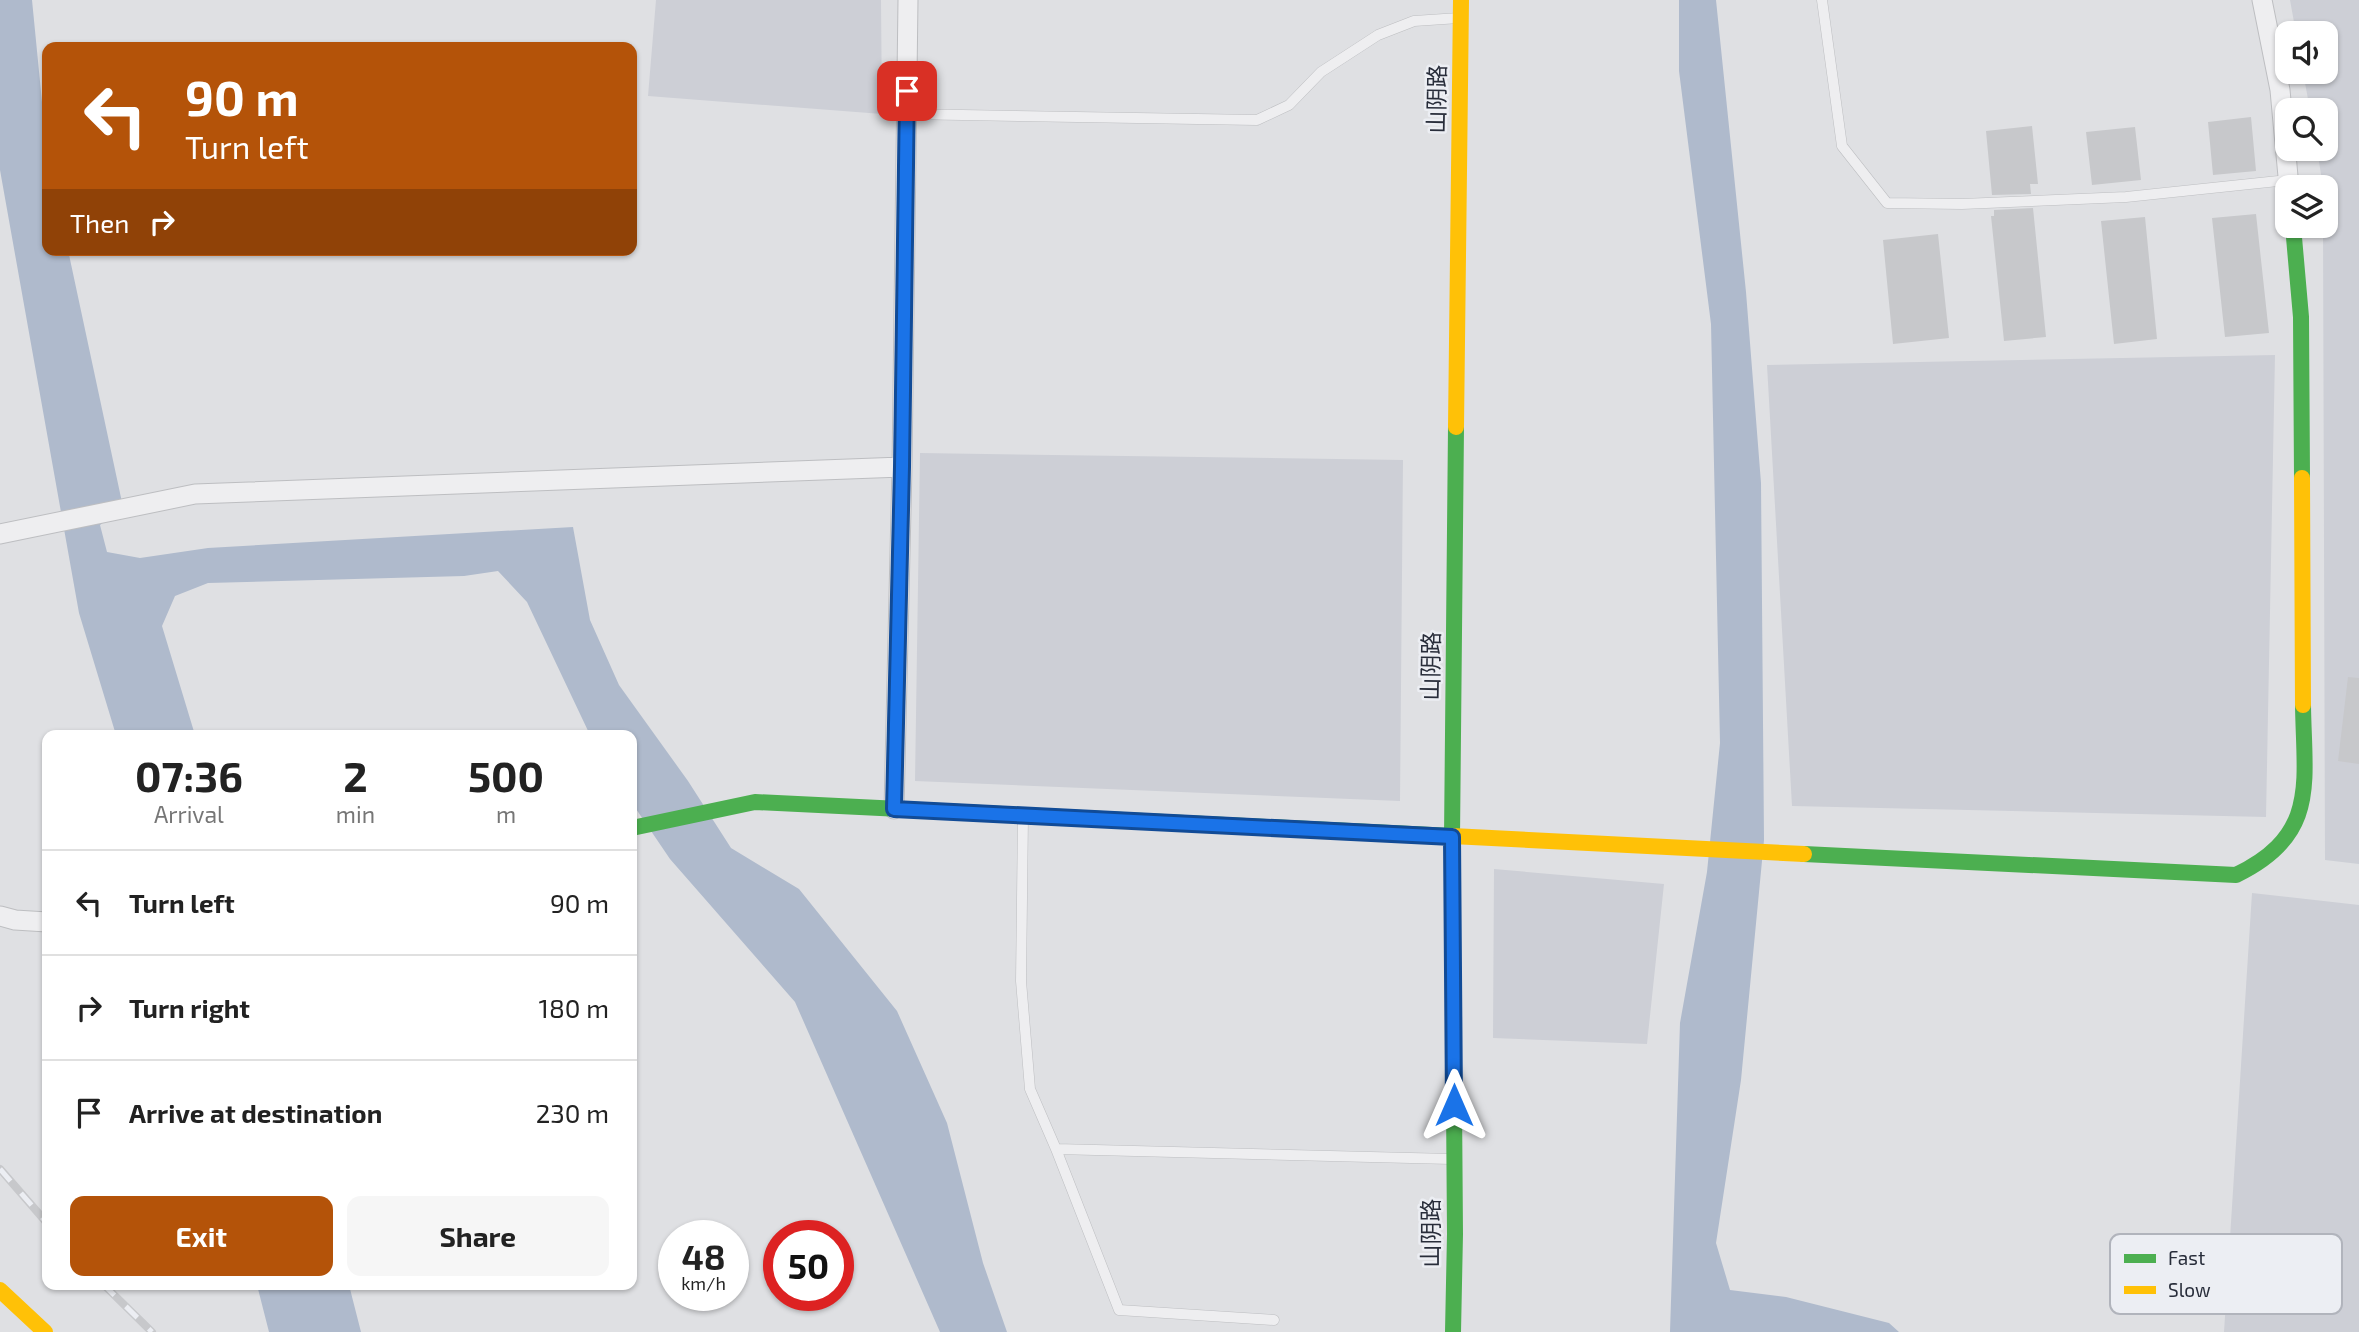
<!DOCTYPE html>
<html lang="en">
<head>
<meta charset="utf-8">
<style>
  body { margin:0; font-family:"Exo 2","Noto Sans SC",sans-serif; background:#f6f6f6; color:#222; height:100vh; display:flex; flex-direction:column; font-size:26px; white-space:nowrap }
  * { box-sizing:border-box; margin:0 }
  p { font-size:23px; color:#767676 }
  .icon { flex:none; width:38px; height:38px; fill:none; stroke:currentColor; stroke-width:2; stroke-linecap:round; stroke-linejoin:round }
  .map { position:relative; flex:1; overflow:hidden }
  .side { position:absolute; left:42px; top:730px; width:595px; height:560px; display:flex; flex-direction:column; background:#fff; border-radius:14px; box-shadow:0 2px 5px #0004 }
  .side>* { flex:none }
  .banner { position:absolute; left:42px; top:42px; width:595px; height:214px; border-radius:14px; box-shadow:0 2px 5px #0004; background:#b45309; color:#fff; overflow:hidden }
  .tools { position:absolute; left:2275px; top:21px; display:grid; gap:14px }
  .tools a { display:grid; place-items:center; width:63px; height:63px; border-radius:14px; background:#fff; box-shadow:0 2px 5px #0004; font-size:35px }
  .speed { position:absolute; left:658px; top:1220px; display:flex; gap:14px; font-size:35px; font-weight:700; text-align:center }
  .speed>* { display:grid; place-content:center; width:91px; height:91px; border-radius:50%; background:#fff; box-shadow:0 2px 5px #0004; line-height:1 }
  .speed small { font-size:18px; font-weight:400 }
  .speed .limit { border:10px solid #d22; background:#fff; color:#111 }
  .pin { position:absolute; display:grid; place-items:center; width:60px; height:60px; color:#fff; margin:-30px; border-radius:14px; box-shadow:0 4px 10px #0006 }
  .me { position:absolute; width:77px; margin:-38px; rotate:0deg; stroke-linejoin:round; filter:drop-shadow(0 0 5px #0008) }
  .turn { display:flex; align-items:center; gap:24px; height:147px; padding:0 28px; font-size:32px }
  .turn .icon { width:91px; height:91px; stroke-width:2.5 }
  .turn b { display:block; font-size:49px; line-height:60px }
  .then { display:flex; align-items:center; height:66px; padding:0 28px; background:#0003; gap:14px; font-size:26px }
  .eta { display:flex; justify-content:space-evenly; align-items:center; height:119px; text-align:center }
  .eta b { font-size:42px; font-weight:700; line-height:49px }
  .cta { display:flex; gap:14px; margin-top:auto; padding:14px 28px }
  .cta a { flex:1; height:80px; border-radius:14px; background:#b45309; color:#fff; font-size:28px; font-weight:700; line-height:80px; text-align:center }
  .cta a+a { background:#f6f6f6; color:#222 }
  ul { padding:0; list-style:none }
  li { display:flex; align-items:center; gap:21px; height:105px; padding:0 28px; border-top:2px solid #e0e0e0 }
  li div { flex:1 }
  li b { display:block; font-size:26px }
  li em { font-style:normal }
  .map>svg:first-child { display:block }
  .built { fill:#cdcfd6 }
  .water { fill:#afbacc }
  .building { fill:#c7c8cb }
  .lines { fill:none; stroke-linecap:round; stroke-linejoin:round }
  .lane-casing { stroke:#bdbec1; stroke-width:11 }
  .street-casing { stroke:#bdbec1; stroke-width:21 }
  .lane { stroke:#eeeef0; stroke-width:10 }
  .street { stroke:#eeeef0; stroke-width:19 }
  .fast { stroke:#4caf50; stroke-width:16 }
  .slow { stroke:#ffc107; stroke-width:16 }
  .rail-casing { stroke:#c7c8cb; stroke-width:8 }
  .rail { stroke:#eceef3; stroke-width:5; stroke-dasharray:16; stroke-linecap:butt }
  .route-casing { stroke:#114b97; stroke-width:18 }
  .route { stroke:#1a73e8; stroke-width:12 }
  .labels { text-anchor:middle; stroke-width:5; stroke-linejoin:round; paint-order:stroke }
  .street-label { font-size:23px; fill:#282d3a; stroke:#eceef3 }
  .key { fill:#eceef3; stroke:#b1b4bc; stroke-width:2 }
  .key-label { font-size:19px; fill:#282d3a }
</style>
</head>
<body>
<div class="map">
<svg width="2359" height="1332" viewBox="0 0 2359 1332">
  <rect width="100%" height="100%" fill="#dfe0e3"/>
  <!-- built -->
  <path class="built" d="M656,0h225l1,114 -234,-18z
    M2290,0h69v864l-34,-4 -2,-634h3v-39h-3l-6,-38h9v-39h-16l-7,-38h23v-39h-30z
    M2275,355l-9,462 -474,-11 -25,-441z
    M920,453l483,7 -3,341 -485,-20z
    M1494,869l170,15 -17,160 -154,-6z
    M2252,893l107,12v427h-135z"/>
  <!-- water -->
  <path class="water" d="M0,0h32l15,153v97h21l55,257 -23,18 7,27 33,6 68,-10 365,-21 17,93 29,65 69,96 43,67 68,41 98,122 50,112 36,140 24,69h-67l-145,-330 -125,-143 -38,-56v-68h-42l-63,-133 -29,-31 -34,5 -256,7 -33,13 -13,30 33,109h-79l-37,-122 -79,-443z
    M1679,0h37l30,292 15,191 3,357 -23,240 -25,163 14,47 56,7 103,26 10,9h-229l10,-309 27,-151 13,-129 -9,-419 -32,-253z
    M257,1285h92l12,47h-92z"/>
  <!-- building -->
  <path class="building" d="M2251,117l5,54 -43,4 -5,-53z
    M2032,126l6,58h-8l1,10 -39,1 -6,-64z
    M2135,127l6,53 -49,5 -6,-53z
    M2033,208l13,129 -42,4 -13,-125h3v-6z
    M2256,214l13,119 -44,4 -13,-119z
    M2145,217l12,122 -43,5 -13,-123z
    M1938,234l11,104 -56,6 -10,-104z
    M2348,677l11,1v86l-21,-3z"/>
  <g class="lines">
    <!-- lane casing -->
    <g class="lane-casing">
      <path id="lane" d="M1822,0l20,146 45,57 75,1 164,-7 162,-17
        M906,114l351,6 32,-15 32,-33 57,-37 36,-14 45,-3
        M1023,816l-2,165 9,108 26,60 63,161 155,10
        M1056,1149l395,10"/>
    </g>
    <!-- street casing -->
    <g class="street-casing">
      <path id="street" d="M2262,0l18,90 9,97
        M0,534l195,-40 707,-27
        M894,809l8,-342 6,-467
        M0,916l15,4 32,2"/>
    </g>
    <!-- lane -->
    <use href="#lane" class="lane"/>
    <!-- street -->
    <use href="#street" class="street"/>
    <!-- fast -->
    <path class="fast" d="M2293,226l8,91 1,161
      M632,828l123,-26 697,34
      M1804,854l432,21c83,-40 68,-92 67,-170
      M1453,1332l2,-98 -3,-397 4,-410"/>
    <!-- slow -->
    <path class="slow" d="M1456,427l5,-427
      M2302,478l1,227
      M1452,836l352,18
      M0,1290l45,42"/>
    <!-- rail casing -->
    <g class="rail-casing">
      <path id="rail" d="M0,1169l47,54
        M103,1284l49,48"/>
    </g>
    <!-- rail -->
    <use href="#rail" class="rail"/>
  </g>
  <g class="lines">
    <!-- route casing -->
    <g class="route-casing">
      <path id="route" d="M907,91l-5,376 -8,342 558,28 2,268"/>
    </g>
    <!-- route -->
    <use href="#route" class="route"/>
  </g>
  <g class="labels">
    <!-- street labels -->
    <g class="street-label">
      <text transform="translate(1437 99) rotate(-89)" y="8">山阴路</text>
      <text transform="translate(1431 666) rotate(-89)" y="8">山阴路</text>
      <text transform="translate(1431 1233) rotate(-90)" y="8">山阴路</text>
    </g>
  </g>
  <!-- legend -->
  <rect x="2110" y="1234" width="232" height="80" rx="10" class="key"/>
  <rect x="2124" y="1254" width="32" height="9" fill="#4caf50"/>
  <rect x="2124" y="1286" width="32" height="8" fill="#ffc107"/>
  <g class="key-label">
    <text x="2168" y="1265">Fast</text>
    <text x="2168" y="1297">Slow</text>
  </g>
</svg>
<div class="tools">
<a><svg class="icon" aria-label="sound" viewBox="0 0 24 24"><path d="M4 9h4l5-4v14l-5-4H4zM17 9q2 3 0 6"/></svg></a>
<a><svg class="icon" aria-label="search" viewBox="0 0 24 24"><circle cx="10" cy="10" r="6"/><path d="M15 15l6 6"/></svg></a>
<a><svg class="icon" aria-label="layers" viewBox="0 0 24 24"><path d="M12 4l9 5-9 5-9-5zM3 14l9 5 9-5"/></svg></a>
</div>
<div class="speed"><div>48<small>km/h</small></div><div class="limit">50</div></div>
<div class="pin" style="left:907px;top:91px;background:#d93025"><svg class="icon" aria-label="arrive" viewBox="0 0 24 24"><path d="M6 21V4h12l-3 4 3 4H6"/></svg></div>
<svg class="me" style="left:1454px;top:1105px" viewBox="-20 -20 40 40"><path d="M0-17L14 15 0 8-14 15z" fill="#1a73e8" stroke="#fff" stroke-width="4"/></svg>
<div class="banner">
<div class="turn"><svg class="icon" aria-label="left" viewBox="0 0 24 24"><path d="M17 20v-9H6M10 6l-5 5 5 5"/></svg><div><b>90 m</b>Turn left</div></div>
<div class="then">Then<svg class="icon" aria-label="right" viewBox="0 0 24 24"><path d="M7 20v-9h11M14 6l5 5-5 5"/></svg></div>
</div>
<section class="side">
<div class="eta">
<div><b>07:36</b><p>Arrival</p></div>
<div><b>2</b><p>min</p></div>
<div><b>500</b><p>m</p></div>
</div>
<ul>
<li><svg class="icon" aria-label="left" viewBox="0 0 24 24"><path d="M17 20v-9H6M10 6l-5 5 5 5"/></svg><div><b>Turn left</b></div><em>90 m</em></li>
<li><svg class="icon" aria-label="right" viewBox="0 0 24 24"><path d="M7 20v-9h11M14 6l5 5-5 5"/></svg><div><b>Turn right</b></div><em>180 m</em></li>
<li><svg class="icon" aria-label="arrive" viewBox="0 0 24 24"><path d="M6 21V4h12l-3 4 3 4H6"/></svg><div><b>Arrive at destination</b></div><em>230 m</em></li>
</ul>
<div class="cta"><a>Exit</a><a>Share</a></div>
</section>
</div>
</body>
</html>
